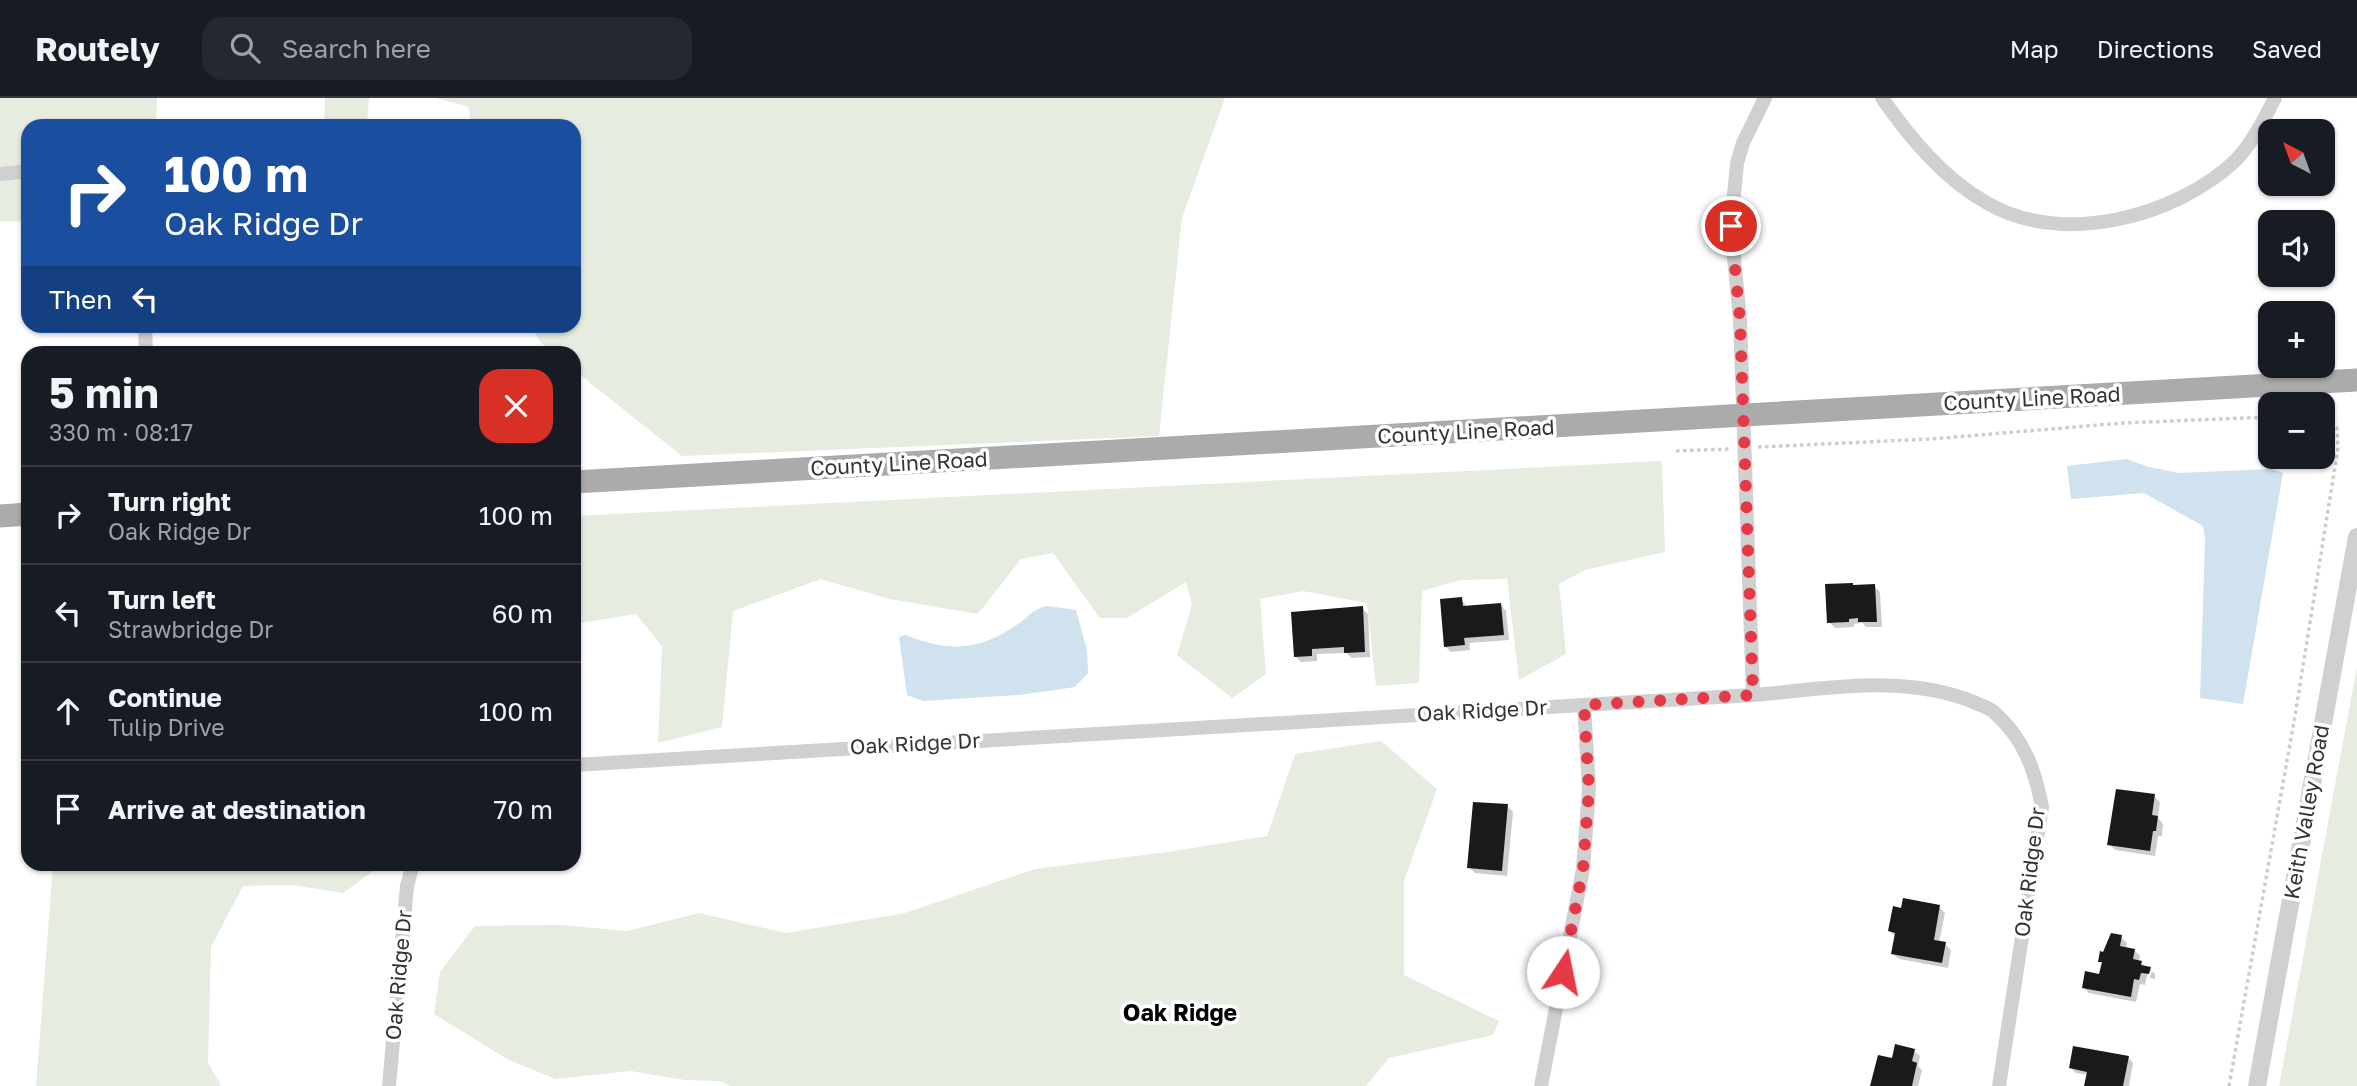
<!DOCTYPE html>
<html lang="en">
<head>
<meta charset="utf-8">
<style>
  body { margin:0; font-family:"Golos Text",sans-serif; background:#242831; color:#f1f3f6; height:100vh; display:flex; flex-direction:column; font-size:26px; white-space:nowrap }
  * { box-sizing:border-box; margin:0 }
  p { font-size:23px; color:#9ea1a6 }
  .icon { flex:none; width:38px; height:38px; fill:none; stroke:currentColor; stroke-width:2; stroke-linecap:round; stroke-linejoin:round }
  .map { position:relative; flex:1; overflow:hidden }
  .side { position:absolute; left:21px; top:248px; width:560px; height:525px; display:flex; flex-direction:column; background:#171b24; border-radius:21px; box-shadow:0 2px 5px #0004 }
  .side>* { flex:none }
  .hud { position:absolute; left:21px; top:21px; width:560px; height:214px; border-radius:21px; box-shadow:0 2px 5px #0004; background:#1a4fa0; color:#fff; overflow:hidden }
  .needle { width:46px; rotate:319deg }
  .fabs { position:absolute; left:2258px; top:21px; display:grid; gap:14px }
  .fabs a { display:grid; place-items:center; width:77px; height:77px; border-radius:14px; background:#171b24; box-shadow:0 2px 5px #0004; font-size:35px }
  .pin { position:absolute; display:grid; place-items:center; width:60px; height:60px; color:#fff; margin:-30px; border:4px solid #fff; border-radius:50%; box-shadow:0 2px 7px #0007 }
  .me { position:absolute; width:77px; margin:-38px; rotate:11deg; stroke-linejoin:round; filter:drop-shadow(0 0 5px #0008) }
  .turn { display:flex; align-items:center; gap:24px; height:147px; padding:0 28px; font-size:32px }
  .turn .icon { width:91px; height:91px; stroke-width:2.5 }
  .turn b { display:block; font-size:49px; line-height:60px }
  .then { display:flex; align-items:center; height:66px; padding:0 28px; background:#0003; gap:14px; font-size:26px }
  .round { display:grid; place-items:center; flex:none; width:74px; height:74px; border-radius:21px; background:#242831 }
  .summary { display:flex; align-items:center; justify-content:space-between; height:119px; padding:0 28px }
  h1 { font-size:42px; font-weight:700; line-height:52px }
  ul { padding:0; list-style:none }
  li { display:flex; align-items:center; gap:21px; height:98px; padding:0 28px; border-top:2px solid #363941 }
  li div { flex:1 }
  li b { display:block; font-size:26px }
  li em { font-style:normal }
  header { display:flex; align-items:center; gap:42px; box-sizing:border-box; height:98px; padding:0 35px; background:#171b24; border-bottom:2px solid #363941 }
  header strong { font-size:33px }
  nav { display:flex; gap:38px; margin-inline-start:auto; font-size:24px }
  .search { width:490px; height:63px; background:#242831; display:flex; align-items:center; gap:18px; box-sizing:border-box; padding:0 24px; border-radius:21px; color:#9ea1a6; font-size:26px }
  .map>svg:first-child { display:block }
  .green { fill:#e6ecdf }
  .water { fill:#cfe2ee }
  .shadow { fill:#0003 }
  .building { fill:#1a1a1a }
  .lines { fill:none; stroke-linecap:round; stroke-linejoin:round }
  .path { stroke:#cdcdcd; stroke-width:3.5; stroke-dasharray:3.5 3.5; stroke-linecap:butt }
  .minor { stroke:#d0d0d0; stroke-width:14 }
  .tertiary { stroke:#d0d0d0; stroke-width:18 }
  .primary { stroke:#ababab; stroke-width:23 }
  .route { stroke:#e63946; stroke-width:12; stroke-dasharray:0 21.6 }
  .labels { text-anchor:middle; stroke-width:7; stroke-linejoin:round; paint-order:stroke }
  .street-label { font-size:21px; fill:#333; stroke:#fff }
  .neighbourhood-label { font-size:23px; font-weight:bold; fill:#000; stroke:#fff }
</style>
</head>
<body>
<header>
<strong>Routely</strong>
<div class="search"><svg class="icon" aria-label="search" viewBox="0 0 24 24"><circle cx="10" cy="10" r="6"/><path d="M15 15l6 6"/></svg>Search here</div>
<nav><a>Map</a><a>Directions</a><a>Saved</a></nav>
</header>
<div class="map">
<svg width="2357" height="988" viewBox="0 0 2357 988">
  <rect width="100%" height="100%" fill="#fff"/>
  <!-- green -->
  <path class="green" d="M0,0h157l-1,28h-128v96l-28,-1z
    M325,0h44l-2,28h-43z
    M436,0h789l-43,120 -23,218 -477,20 -108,-86v-16c-27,0 -30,-6 -44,-28h44v-200h-104l-1,-19z
    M1662,363l3,91 -80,18 -26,14 7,70 -47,26 -12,-101 -46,1 -39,11 -3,92 -43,3 -9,-83 -64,-12 -43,8 6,75 -34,24 -55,-43 15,-50 -6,-23 -59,36h-27l-47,-65 -32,6 -43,55 -89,-15 -68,-20 -88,32 -11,116 -64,16 4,-97 -26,-32 -62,10v-108z
    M2357,569v419h-78z
    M1381,643l56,48 -33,92v94l95,46 -6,14 -104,23 -23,28h-636l-11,-5 -34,-1 -54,-9 -76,8 -48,-20 -73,-45 6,-42 35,-46 86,-1 66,6 72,-18 87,20 119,-20 130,-44 139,-18 93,-15 28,-82z
    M379,766l1,2 -37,27 -51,-8 -49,1 -32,61 -3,115 13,24h-185l17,-221z"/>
  <!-- water -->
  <path class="water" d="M2127,361l22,8 30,6 92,-4 12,4 -40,231 -43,-6 5,-160 -2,-12 -59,-33 -73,6 -4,-33z
    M1047,508l29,4 11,40 1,23 -13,14 -55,8 -97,6 -16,-6 -8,-58 6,-2c41,16 72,17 110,-9 13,-8 17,-17 32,-20z"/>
  <!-- shadow -->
  <path class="shadow" d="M1874,488l6,6 2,35h-16l-4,-4 -8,1v3l-19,1 -6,-6z
    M1461,501l6,8 34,-2 5,6 3,29 -40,3 1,7 -19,2 -6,-6z
    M1362,510l6,6 2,43 -18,1 -6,-5 -29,1v7l-16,1 -6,-6z
    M2154,698l6,6 -2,16 5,6 -1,12h-4l-3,20 -40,-6 -6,-6z
    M1507,708l6,6 -6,64 -32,-3 -6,-6z
    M1939,809l6,6 -6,30 6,1 6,6 -3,18 -49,-9 -6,-5 3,-17 -6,-6z
    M2121,839l6,6 -1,6 8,1 6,6 -1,6 11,7 5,5v5l-5,-1 2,-7h-4l-3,14 -5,-1 -4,18 -47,-9 -6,-6 18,-11 2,-12 -3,-3z
    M1914,953l6,5 -2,10 4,4 -4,16h-46z
    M2128,959l5,6 -4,23h-43l2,-11 -12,-2 -5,-5z"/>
  <!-- building -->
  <path class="building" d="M1853,485v2l22,-1 2,38h-19v-4l-9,1v3l-22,1 -2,-39z
    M1462,499l1,9 38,-3 3,32 -40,3 1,7 -21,2 -4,-48z
    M1363,508l2,46 -21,1v-6l-32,2v7l-18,1 -3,-45z
    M2116,691l39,5 -3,21 6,1 -2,15h-3l-3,20 -43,-6z
    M1473,704l35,2 -6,67 -35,-3z
    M1903,800l37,7 -6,35 12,2 -4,21 -51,-9 4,-21 -7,-2 5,-25 8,2z
    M2111,835l11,2 -2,11 15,3 -2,10 9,2 -1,4 10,2 -2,7 -8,-1 -2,7 -5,-1 -3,18 -49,-9 3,-17 14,3 3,-12h-4l2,-11 3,1z
    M1895,946l20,5 -3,12 5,2 -5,23h-42l8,-31 14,3z
    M2073,948l56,10 -6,30h-39l3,-14 -18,-4z"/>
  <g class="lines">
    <!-- path -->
    <path class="path" d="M1758,349l173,-8 192,-16 147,-6
      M1676,353l54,-2
      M2229,988l66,-370 43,-268 -1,-20 -15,-12"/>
    <!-- minor -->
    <path class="minor" d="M1882,0c28,40 62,81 105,105 75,44 188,14 248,-42 17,-17 29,-42 40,-63
      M0,76l28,-3
      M145,228l1,28
      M1753,597l-13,-375 -9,-94 6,-63 6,-20 22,-45
      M574,667l1179,-70c74,-6 153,-22 223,8 6,3 14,5 19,10 29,26 40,57 47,94l-43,279
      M389,988l18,-200 6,-22
      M1541,988l42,-217 6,-80 -5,-84"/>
    <!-- tertiary -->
    <path class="tertiary" d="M2257,988l100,-549"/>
    <!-- primary -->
    <path class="primary" d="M574,384l1783,-102
      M0,418l28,-2"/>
  </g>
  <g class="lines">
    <!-- route -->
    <path class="route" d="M1563,874l20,-103 6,-80 -5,-84 169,-10 -13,-375 -9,-94"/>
  </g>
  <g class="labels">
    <!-- street labels -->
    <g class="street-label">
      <text transform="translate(2032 301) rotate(-3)" y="7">County Line Road</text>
      <text transform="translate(1466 334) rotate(-3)" y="7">County Line Road</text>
      <text transform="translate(899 366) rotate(-3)" y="7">County Line Road</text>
      <text transform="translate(1482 613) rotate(-3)" y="7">Oak Ridge Dr</text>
      <text transform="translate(915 646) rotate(-3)" y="7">Oak Ridge Dr</text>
      <text transform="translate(2307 714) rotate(-80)" y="7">Keith Valley Road</text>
      <text transform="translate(2030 774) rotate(-83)" y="7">Oak Ridge Dr</text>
      <text transform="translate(399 877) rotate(-85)" y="7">Oak Ridge Dr</text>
    </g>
    <!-- neighbourhood labels -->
    <g class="neighbourhood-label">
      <text x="1180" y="923">Oak Ridge</text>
    </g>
  </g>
</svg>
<div class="fabs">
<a><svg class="needle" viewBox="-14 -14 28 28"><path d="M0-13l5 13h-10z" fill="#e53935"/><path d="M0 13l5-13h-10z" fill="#9ea1a6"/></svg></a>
<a><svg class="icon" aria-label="sound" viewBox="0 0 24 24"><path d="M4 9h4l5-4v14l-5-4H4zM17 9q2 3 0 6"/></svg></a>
<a>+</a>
<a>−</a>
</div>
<div class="pin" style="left:1731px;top:128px;background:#d93025"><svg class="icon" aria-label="arrive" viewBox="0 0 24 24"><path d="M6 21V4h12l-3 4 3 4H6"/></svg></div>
<svg class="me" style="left:1563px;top:874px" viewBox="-20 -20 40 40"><circle r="19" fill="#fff"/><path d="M0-13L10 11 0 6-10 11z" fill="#e63946"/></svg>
<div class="hud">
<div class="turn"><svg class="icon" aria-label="right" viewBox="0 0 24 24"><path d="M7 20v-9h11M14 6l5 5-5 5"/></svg><div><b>100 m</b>Oak Ridge Dr</div></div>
<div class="then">Then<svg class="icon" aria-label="left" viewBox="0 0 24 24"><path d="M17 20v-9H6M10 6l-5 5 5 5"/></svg></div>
</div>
<section class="side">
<div class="summary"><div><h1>5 min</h1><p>330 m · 08:17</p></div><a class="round" style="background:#d93025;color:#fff"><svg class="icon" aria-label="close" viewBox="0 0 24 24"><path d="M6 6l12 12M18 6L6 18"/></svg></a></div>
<ul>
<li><svg class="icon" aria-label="right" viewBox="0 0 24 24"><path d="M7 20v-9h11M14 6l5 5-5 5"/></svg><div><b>Turn right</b><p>Oak Ridge Dr</p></div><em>100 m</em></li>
<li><svg class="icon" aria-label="left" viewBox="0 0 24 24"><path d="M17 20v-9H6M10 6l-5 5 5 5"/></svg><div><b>Turn left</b><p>Strawbridge Dr</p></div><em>60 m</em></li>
<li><svg class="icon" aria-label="ahead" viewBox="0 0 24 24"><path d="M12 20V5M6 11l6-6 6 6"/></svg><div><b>Continue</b><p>Tulip Drive</p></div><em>100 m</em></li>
<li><svg class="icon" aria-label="arrive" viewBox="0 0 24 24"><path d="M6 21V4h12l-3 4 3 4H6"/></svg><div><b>Arrive at destination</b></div><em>70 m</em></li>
</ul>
</section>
</div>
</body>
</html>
